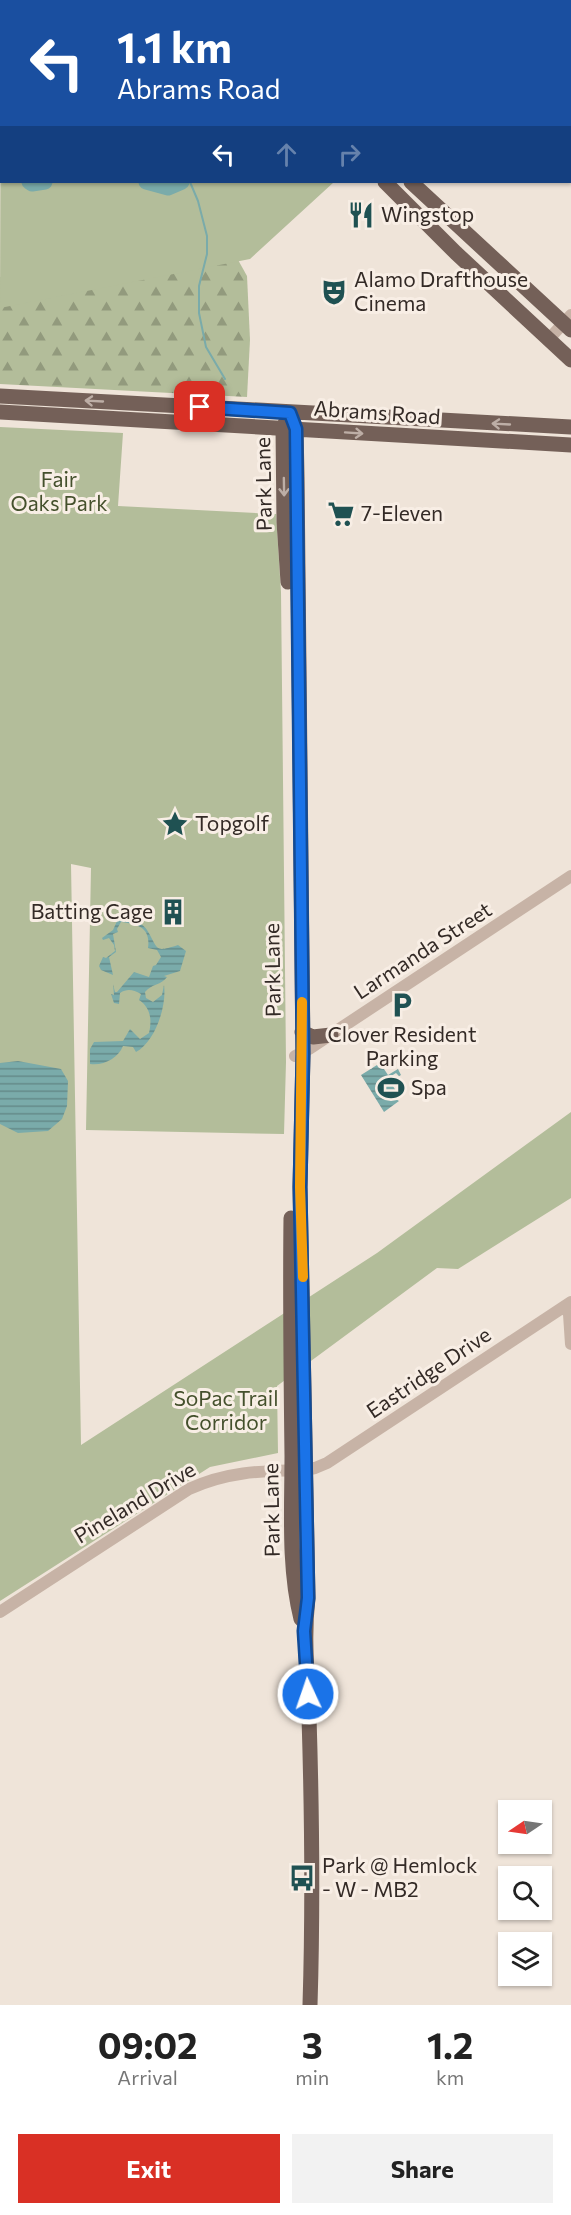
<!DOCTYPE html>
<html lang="en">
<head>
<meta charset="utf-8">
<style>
  body { margin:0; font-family:Commissioner,sans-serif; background:#f2f2f2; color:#222; height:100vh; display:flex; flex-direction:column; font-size:22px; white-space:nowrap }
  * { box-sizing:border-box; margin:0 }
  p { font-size:20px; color:#767676 }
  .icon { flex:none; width:33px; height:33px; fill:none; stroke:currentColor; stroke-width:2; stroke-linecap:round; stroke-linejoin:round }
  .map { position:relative; height:2005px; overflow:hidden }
  .drawer { display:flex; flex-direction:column; background:#fff; flex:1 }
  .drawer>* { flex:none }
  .top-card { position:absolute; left:0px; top:0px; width:572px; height:183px; box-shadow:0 2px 4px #0004; background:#1a4fa0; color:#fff; overflow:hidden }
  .needle { width:39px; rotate:257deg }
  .fabs { position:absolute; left:498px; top:1800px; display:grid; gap:12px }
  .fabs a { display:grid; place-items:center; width:54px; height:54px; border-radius:0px; background:#fff; box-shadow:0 2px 4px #0004; font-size:30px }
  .pin { position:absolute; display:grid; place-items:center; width:51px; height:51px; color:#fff; margin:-26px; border-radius:12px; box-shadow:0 3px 9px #0006 }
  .me { position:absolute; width:66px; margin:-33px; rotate:357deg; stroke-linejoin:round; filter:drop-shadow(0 0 4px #0008) }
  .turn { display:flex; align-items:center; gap:21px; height:126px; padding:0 18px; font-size:27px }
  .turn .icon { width:78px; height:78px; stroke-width:2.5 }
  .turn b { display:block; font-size:42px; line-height:51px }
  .lanes { display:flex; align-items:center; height:57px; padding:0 18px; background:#0003; justify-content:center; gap:30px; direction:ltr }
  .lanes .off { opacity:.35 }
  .eta { display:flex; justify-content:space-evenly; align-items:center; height:102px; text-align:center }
  .eta b { font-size:36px; font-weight:700; line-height:42px }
  .button { display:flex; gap:12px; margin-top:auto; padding:12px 18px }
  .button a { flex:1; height:69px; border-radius:0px; background:#d93025; color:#fff; font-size:24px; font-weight:700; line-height:69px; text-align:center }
  .button a+a { background:#f2f2f2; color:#222 }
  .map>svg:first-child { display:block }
  .forest { fill:url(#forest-firs) }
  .park { fill:#b3bd9a }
  .water { fill:url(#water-rules) }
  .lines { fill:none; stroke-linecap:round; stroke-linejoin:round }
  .stream { stroke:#7aabaa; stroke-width:2 }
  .river { stroke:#7aabaa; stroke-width:15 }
  .minor { stroke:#c7b3a6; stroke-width:12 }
  .major { stroke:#746058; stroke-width:15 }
  .oneway { stroke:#bdaea6 }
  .route-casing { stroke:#114b97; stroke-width:15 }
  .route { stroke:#1a73e8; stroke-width:10 }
  .slow { stroke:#f59e0b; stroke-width:10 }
  .labels { text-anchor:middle; stroke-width:6; stroke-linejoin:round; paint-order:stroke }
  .poi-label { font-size:21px; fill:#332a26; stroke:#f8eee5; text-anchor:start }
  .street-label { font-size:21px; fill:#332a26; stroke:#f8eee5 }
  .park-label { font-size:21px; fill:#44502c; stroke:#f8eee5 }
</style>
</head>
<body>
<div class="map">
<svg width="571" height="2005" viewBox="0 0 571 2005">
  <defs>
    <pattern id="forest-firs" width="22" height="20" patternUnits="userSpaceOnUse" patternTransform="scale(1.5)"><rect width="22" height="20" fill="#b3bd9a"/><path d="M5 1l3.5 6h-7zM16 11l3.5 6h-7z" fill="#929a7d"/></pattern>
    <pattern id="water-rules" width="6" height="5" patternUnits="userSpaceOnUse" patternTransform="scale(1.5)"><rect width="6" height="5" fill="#7aabaa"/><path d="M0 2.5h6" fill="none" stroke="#658b8a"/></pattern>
  </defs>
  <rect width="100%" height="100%" fill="#efe4d9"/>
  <!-- forest -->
  <path class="forest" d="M232,249l15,27 3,64 -3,57 -247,-13v-107z"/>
  <!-- park -->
  <path class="park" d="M240,0h331v43l-1,-41z
    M1,27l1,155h332l-84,77 -250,49z
    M0,427l123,6 -5,73 158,8 5,78 5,470 -2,72 -198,-4 5,-262 -20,-4 10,581 296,-192 194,-141v86l-113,71 -21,-1 -160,118 1,67 -68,14 -210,134z"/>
  <!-- water -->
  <path class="water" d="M122,910h5c3,3 6,8 9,11 4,3 8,4 11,9 12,19 6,23 31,15l8,6 -6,20 -16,5 3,1c-5,8 -16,7 -22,15l1,6 7,4 9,-7 2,-10c3,21 -9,57 -28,67l-3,-5 -10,-1c-5,12 -19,20 -33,18v-15l4,-7 29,-1 7,-12 10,10 9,-6c3,-13 2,-25 -10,-33l2,-6c-8,-4 -13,-6 -21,-1l-1,11 -5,-1 -3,-9 3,1 -1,-11 2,8h2l17,-20 15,5 4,-11 3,-1 5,-8 -4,-7 -9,-2c3,-21 -11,-24 -27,-26l-4,7 1,3 -5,2 3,18 -7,5 4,18 -12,-5 -2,-4 4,-9 3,1 9,-7 -1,-6 -5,-7 -6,2 -1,-2 11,-8z
    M18,1061l43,8 7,12 -1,25 -5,13 -14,12 -30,2 -18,-9v-61z
    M377,1065l7,4 4,6 10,-6 3,6 -2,1 -3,-3 -8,5 8,13 -2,7 5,3 -15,11 -23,-37z"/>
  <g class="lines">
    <!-- stream -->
    <path class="stream" d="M190,182l8,19 9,35v18l-8,32v27l7,34 19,32"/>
    <!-- river -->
    <path class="river" d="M295,2l1,-2
      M0,138l2,5
      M29,182l3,2 13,-2
      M146,182l22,6 14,-6"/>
    <!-- minor -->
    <path class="minor" d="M29,0l2,2
      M76,2l1,-2
      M0,53l2,-1
      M548,340l23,-25
      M295,1056l14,-7 262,-173
      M565,1306l4,8 2,30
      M0,1612l189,-123c39,-18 73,-18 116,-19l10,-2 12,-5 244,-161"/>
    <!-- major -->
    <path class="major" d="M192,0l2,2
      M221,0l2,2
      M385,182l71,71 115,107
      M411,182l160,148
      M0,396l571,31
      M0,412l571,33
      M290,413l6,16 1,47 6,578 -3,133 8,411c-5,42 0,77 1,119 3,96 4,192 1,288
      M288,582l-4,-60 -1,-94 7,-15
      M302,1032l11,5 18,-2
      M291,1218c-1,79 0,158 1,238 0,53 -4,111 9,163"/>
  </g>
  <!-- one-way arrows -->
  <defs><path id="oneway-shaft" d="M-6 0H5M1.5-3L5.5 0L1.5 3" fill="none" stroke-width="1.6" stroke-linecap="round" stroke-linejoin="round" transform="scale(1.5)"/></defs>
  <g class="oneway">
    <use href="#oneway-shaft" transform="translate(94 401) rotate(-177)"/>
    <use href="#oneway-shaft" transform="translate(501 424) rotate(-177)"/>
    <use href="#oneway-shaft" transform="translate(354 433) rotate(4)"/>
    <use href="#oneway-shaft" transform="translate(284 487) rotate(89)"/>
  </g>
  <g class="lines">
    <!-- route casing -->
    <g class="route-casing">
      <path id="route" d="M200,407l90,6 6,16 7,625 -3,133 8,411 -4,33 4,63"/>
    </g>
    <!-- route -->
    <use href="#route" class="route"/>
    <!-- slow -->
    <path class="slow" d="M302,1002l-2,185 3,90"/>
  </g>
  <!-- icons -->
  <defs>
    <g id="restaurant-bare" transform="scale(2.07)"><path d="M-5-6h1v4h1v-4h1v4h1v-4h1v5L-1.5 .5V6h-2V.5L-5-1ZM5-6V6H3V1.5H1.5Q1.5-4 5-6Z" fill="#1f5152" stroke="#f8eee5" stroke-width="2.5" paint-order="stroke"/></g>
    <g id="theatre-bare" transform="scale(2.07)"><path d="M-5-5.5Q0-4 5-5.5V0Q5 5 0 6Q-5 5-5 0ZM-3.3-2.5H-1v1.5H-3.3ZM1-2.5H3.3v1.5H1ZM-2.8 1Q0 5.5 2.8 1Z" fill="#1f5152" stroke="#f8eee5" stroke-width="2.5" paint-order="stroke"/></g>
    <g id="supermarket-bare" transform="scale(2.07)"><path d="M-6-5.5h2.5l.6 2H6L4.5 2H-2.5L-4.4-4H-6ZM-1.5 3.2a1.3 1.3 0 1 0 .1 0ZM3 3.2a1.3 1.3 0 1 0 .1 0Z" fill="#1f5152" stroke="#f8eee5" stroke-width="2.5" paint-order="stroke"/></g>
    <g id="sight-bare" transform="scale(2.07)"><path d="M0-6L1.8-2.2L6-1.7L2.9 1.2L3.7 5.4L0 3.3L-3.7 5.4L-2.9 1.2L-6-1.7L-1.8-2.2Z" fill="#1f5152" stroke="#f8eee5" stroke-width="2.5" paint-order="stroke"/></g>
    <g id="building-bare" transform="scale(2.07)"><path d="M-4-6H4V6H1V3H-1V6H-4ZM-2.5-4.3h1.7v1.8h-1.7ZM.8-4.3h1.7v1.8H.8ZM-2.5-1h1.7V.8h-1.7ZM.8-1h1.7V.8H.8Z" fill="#1f5152" stroke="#f8eee5" stroke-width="2.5" paint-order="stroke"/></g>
    <g id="parking-bare" transform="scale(2.07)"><path d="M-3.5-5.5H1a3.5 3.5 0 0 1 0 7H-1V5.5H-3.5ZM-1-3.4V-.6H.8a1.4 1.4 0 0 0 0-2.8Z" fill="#1f5152" stroke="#f8eee5" stroke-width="2.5" paint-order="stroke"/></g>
    <g id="stadium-bare" transform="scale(2.07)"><path d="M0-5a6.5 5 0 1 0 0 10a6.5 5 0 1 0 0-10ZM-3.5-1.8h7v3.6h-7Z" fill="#1f5152" stroke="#f8eee5" stroke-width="2.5" paint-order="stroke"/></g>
    <g id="bus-bare" transform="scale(2.07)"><path d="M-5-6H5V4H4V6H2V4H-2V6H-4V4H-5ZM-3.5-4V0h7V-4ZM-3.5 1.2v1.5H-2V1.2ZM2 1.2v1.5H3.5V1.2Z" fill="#1f5152" stroke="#f8eee5" stroke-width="2.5" paint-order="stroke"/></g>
  </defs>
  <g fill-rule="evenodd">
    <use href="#restaurant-bare" x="361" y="215"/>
    <use href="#theatre-bare" x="334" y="292"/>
    <use href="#supermarket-bare" x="341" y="514"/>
    <use href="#sight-bare" x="175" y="824"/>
    <use href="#building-bare" x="173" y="912"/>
    <use href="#parking-bare" x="402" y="1005"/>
    <use href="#stadium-bare" x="391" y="1088"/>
    <use href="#bus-bare" x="302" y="1878"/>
  </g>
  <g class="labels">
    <!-- poi labels -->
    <g class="poi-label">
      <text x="381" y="222">Wingstop</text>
      <text x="354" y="287">Alamo Drafthouse<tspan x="354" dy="24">Cinema</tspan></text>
      <text x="361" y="521">7-Eleven</text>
      <text x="195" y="831">Topgolf</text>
      <text x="153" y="919" text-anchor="end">Batting Cage</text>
      <text x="402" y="1042" text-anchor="middle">Clover Resident<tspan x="402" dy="24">Parking</tspan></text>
      <text x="411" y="1095">Spa</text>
      <text x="322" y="1873">Park @ Hemlock<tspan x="322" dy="24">- W - MB2</tspan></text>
    </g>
    <!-- street labels -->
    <g class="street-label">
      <text transform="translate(377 413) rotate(4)" y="7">Abrams Road</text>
      <text transform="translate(264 484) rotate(-91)" y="7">Park Lane</text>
      <text transform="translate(423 951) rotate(-33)" y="7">Larmanda Street</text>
      <text transform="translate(273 970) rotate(-91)" y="7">Park Lane</text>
      <text transform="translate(429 1373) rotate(-34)" y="7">Eastridge Drive</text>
      <text transform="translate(135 1503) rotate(-31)" y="7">Pineland Drive</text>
      <text transform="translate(272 1510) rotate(-91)" y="7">Park Lane</text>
    </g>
    <!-- park labels -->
    <g class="park-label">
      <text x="59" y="487">Fair<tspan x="59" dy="24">Oaks Park</tspan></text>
      <text x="226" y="1406">SoPac Trail<tspan x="226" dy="24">Corridor</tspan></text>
    </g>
  </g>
</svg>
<div class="fabs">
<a><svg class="needle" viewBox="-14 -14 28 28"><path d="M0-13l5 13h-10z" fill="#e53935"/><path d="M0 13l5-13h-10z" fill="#767676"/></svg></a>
<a><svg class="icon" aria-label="search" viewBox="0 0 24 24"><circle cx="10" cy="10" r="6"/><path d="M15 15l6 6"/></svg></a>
<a><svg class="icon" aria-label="layers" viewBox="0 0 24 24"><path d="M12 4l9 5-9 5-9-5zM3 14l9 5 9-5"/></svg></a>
</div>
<div class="pin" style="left:200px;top:407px;background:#d93025"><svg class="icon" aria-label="arrive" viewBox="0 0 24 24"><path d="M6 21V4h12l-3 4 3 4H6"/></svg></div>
<svg class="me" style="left:308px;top:1694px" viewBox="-20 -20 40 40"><circle r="17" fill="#1a73e8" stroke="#fff" stroke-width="3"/><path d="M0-11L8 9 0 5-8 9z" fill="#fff"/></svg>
<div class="top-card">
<div class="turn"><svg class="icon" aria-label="left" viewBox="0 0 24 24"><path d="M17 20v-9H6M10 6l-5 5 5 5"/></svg><div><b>1.1 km</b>Abrams Road</div></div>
<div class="lanes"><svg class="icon" aria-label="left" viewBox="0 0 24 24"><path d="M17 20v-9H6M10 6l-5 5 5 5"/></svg><svg class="icon off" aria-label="ahead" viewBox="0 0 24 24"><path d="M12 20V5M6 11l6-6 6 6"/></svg><svg class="icon off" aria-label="right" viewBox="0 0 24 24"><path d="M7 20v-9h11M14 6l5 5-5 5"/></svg></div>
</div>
</div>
<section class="drawer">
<div class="eta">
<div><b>09:02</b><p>Arrival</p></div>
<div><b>3</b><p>min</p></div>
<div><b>1.2</b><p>km</p></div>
</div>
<div class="button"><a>Exit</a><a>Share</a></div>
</section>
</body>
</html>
